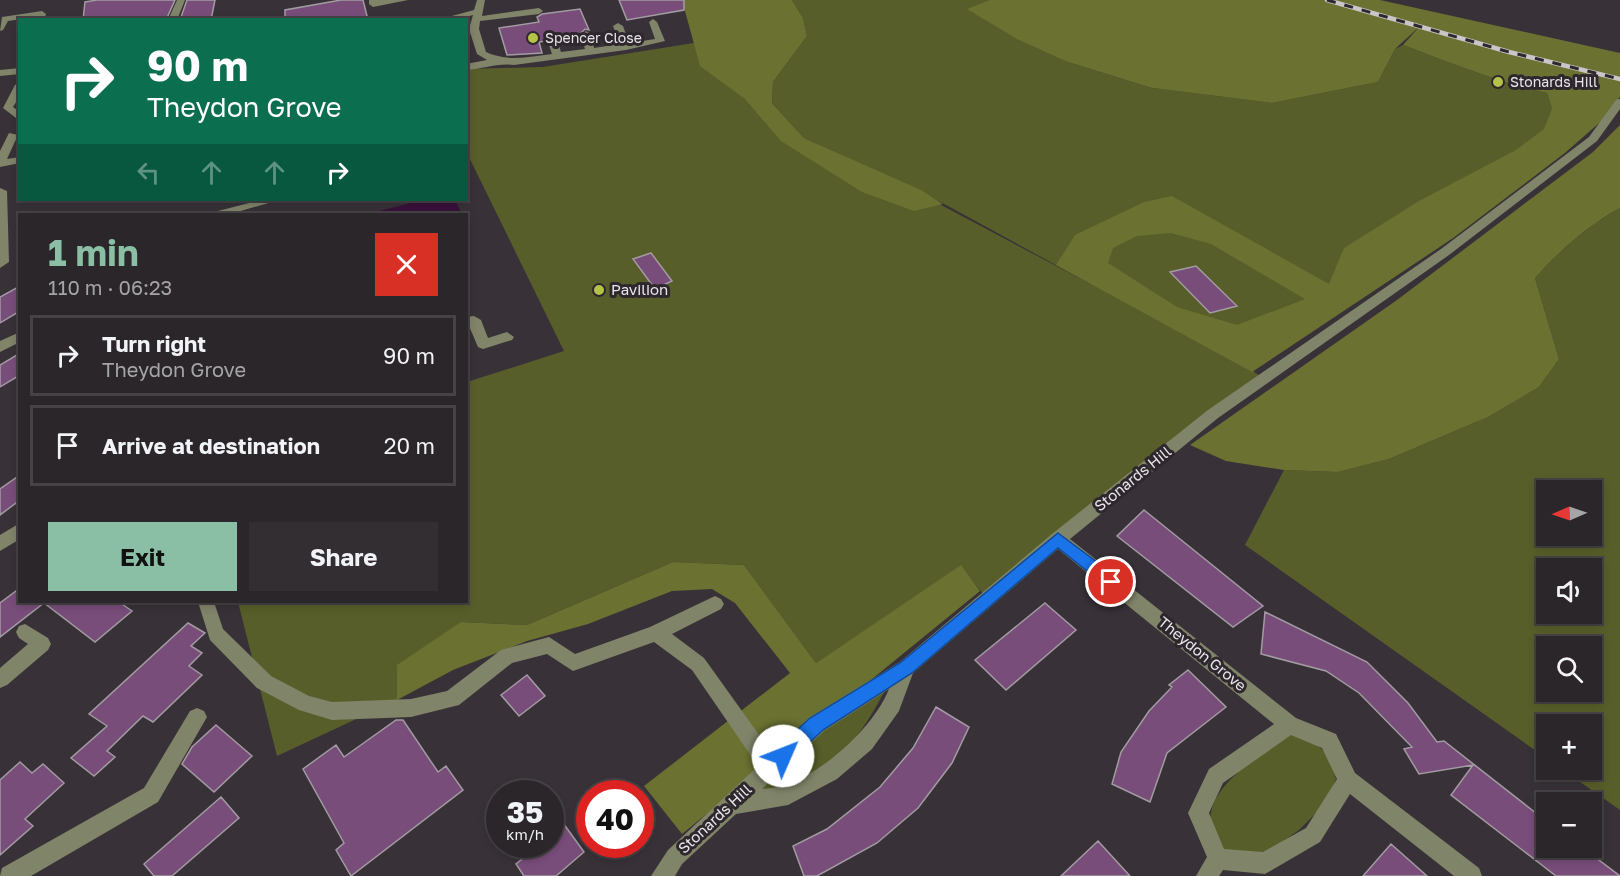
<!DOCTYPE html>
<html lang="en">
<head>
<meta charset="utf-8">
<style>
  body { margin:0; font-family:"Golos Text",sans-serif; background:#322e32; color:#f1f3f6; height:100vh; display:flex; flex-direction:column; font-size:22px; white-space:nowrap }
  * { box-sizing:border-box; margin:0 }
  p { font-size:20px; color:#a5a5a8 }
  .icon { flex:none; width:33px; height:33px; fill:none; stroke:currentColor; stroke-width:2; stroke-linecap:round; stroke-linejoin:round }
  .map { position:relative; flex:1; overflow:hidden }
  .side { position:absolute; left:18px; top:213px; width:450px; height:390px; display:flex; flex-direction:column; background:#2a262a; border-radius:0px; box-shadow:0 3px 9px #0003,0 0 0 2px #464347 }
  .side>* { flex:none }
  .banner { position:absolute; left:18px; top:18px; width:450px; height:183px; border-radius:0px; box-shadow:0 3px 9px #0003,0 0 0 2px #464347; background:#0b6e4f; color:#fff; overflow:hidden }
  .needle { width:39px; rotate:268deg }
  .buttons { position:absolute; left:1536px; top:480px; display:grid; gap:12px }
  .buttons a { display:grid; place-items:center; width:66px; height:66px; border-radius:0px; background:#2a262a; box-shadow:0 3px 9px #0003,0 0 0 2px #464347; font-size:30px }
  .speed { position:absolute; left:486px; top:780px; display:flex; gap:12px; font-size:30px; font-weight:700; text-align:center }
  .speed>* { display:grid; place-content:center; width:78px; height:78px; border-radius:50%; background:#2a262a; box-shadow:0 3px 9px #0003,0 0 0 2px #464347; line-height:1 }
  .speed small { font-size:15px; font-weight:400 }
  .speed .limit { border:9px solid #d22; background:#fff; color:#111 }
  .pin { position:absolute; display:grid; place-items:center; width:51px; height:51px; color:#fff; margin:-26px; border:3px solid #fff; border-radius:50%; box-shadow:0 2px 6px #0007 }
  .me { position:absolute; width:66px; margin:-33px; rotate:46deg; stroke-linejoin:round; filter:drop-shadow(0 0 4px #0008) }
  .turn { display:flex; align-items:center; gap:21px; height:126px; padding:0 30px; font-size:27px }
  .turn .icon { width:78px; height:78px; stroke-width:2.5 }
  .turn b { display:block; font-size:42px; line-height:51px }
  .lanes { display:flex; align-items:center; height:57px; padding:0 30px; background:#0003; justify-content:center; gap:30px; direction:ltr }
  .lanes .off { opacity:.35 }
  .round { display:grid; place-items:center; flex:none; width:63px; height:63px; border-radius:0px; background:#322e32 }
  .overview { display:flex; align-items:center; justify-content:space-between; height:102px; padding:0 30px }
  h1 { font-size:36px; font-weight:700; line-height:45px; color:#8abfa5 }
  .action { display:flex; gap:12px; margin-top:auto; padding:12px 30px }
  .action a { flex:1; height:69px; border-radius:0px; background:#8abfa5; color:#111; font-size:24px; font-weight:700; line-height:69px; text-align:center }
  .action a+a { background:#322e32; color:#f1f3f6 }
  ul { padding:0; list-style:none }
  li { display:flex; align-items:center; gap:18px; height:81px; margin:0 12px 9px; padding:0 18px; border:3px solid #464347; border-radius:0px }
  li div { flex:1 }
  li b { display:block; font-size:22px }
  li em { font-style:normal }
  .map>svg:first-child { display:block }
  .green { fill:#585e29; fill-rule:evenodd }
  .forest { fill:#6a7131; fill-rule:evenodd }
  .water { fill:#38113b }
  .building { fill:#784d7a; stroke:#a29ba2; stroke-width:1.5 }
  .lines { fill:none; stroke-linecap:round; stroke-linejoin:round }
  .minor { fill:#808469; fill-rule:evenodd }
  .rail-casing { stroke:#c9c5c9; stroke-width:4.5 }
  .rail { stroke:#2e282e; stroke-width:3; stroke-dasharray:9; stroke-linecap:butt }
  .route { fill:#1a73e8; stroke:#114b97; stroke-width:1.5 }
  .poi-dot { fill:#b5c249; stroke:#2e282e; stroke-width:2 }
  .labels { text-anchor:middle; stroke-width:6; stroke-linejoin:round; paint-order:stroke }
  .far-poi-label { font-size:14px; fill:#e9e6e9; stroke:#2e282e; text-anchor:start }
  .poi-label { font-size:15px; fill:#e9e6e9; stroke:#2e282e; text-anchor:start }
  .street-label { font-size:15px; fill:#e9e6e9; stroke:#2e282e }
</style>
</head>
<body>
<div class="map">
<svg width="1620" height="876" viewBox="0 0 1620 876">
  <rect width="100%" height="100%" fill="#383238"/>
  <!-- green -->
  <path class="green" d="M792,0h197l-21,9 100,53 84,26 120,15 106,-21 17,-33 8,-4c48,18 94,37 144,48l19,59 -113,86 -200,133 7,5 -277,218 -22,-28 -145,97 -72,-98 -71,-3 -146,63 -66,-3 -64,78 -120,56 -39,-154h228l1,-220 97,-31 -97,-198v-84l76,-2 151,-24 63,61 49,42 137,60 153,81 -181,-99 -111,-50 -32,-35 1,-21 34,-46 -4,-18z
    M1620,208v602l-57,-40h29v-46h-46v34l-301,-213 39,-75 54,2 51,-13 99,-42 51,-30 20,-28 -24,-81c24,-27 53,-52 85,-70zM1546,490h46v46h-46zM1546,568h46v46h-46zM1546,646h46v46h-46z
    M885,690c-20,39 -45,76 -88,92 -16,6 -33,9 -50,13l73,-62z
    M1290,734c30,10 37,13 46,45l-12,26 -25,25 -33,23 -39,1c-50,-51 26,-94 63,-120z"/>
  <!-- forest -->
  <path class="forest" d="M682,0h110l11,18 4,18 -34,46 -1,21 32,35 117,52 22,14 -29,7 -52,-19 -81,-51 -36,-42 -45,-33z
    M989,0h391l240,53v43l-6,14 -48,42 -113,86 -201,134 -196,-107 19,-30 69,-33 28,-6 157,88 15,-36 75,-47 97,-51 28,-21 8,-20 -5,-16c-50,-11 -96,-30 -144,-48l16,-18 -24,22 -17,33 -106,21 -120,-15 -84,-26 -51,-23 -50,-30zM1171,233l40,11 94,55 -68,26 -60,-18 -69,-44 5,-15 24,-12z
    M1620,125v83c-31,17 -61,43 -85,70l24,81 -20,28 -51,30 -99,42 -51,13 -54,-2 -58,-9 -36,-16 207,-145 196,-148z
    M673,562l71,3 72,98 145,-98 19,26 -298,243 -38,-48 146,-113 -55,-70 -23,-14 -40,2 -84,33 -61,17 -74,29 -56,30v-35l64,-43 66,3z"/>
  <!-- water -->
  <path class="water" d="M422,200h33l7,14h-94z"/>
  <!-- building -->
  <path class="building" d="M97,0h78l-9,20h-83l2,-18z
    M187,0h28l-4,20h-31z
    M341,0h22l5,20h-83v-10z
    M619,0h65v10l-57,10z
    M580,9l9,21 -4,-1 -6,6 -20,3 -8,-4 -6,7 -6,1 3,11 -35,2 -8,-27 40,-6 -2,-5 5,-3z
    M651,253l21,28 -17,8 -22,-30z
    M1196,266l41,40 -27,7 -40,-41z
    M20,286v25l-20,12v-26z
    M20,353v22l-20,12v-22z
    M20,475v25l-20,15v-26z
    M1144,510l119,96 -30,21 -116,-91z
    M20,588v14h99l13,9 -37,31 -51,-39 -44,34v-34z
    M1045,603l31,27 -70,60 -31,-30z
    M1265,612l102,50 41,41 29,39 7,-1 102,80v27h37l37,28h-64l-105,-81 22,-30 -54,9 -15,-25 8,-2 -53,-54 -33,-22 -65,-17z
    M188,623l17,10 -14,13 11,7 -13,13 13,9 -49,47 -10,-6 -36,35 8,6 -21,19 -23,-18 36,-32 -18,-12z
    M1188,670l38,37 -59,46 -17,49 -38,-18 9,-32 28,-41 23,-24 -3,-2z
    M527,675l18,21 -26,20 -18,-21z
    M936,707l33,20 -17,36 -34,45 -41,35 -60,33h-13l-11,-30 34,-17 53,-42 33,-39z
    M396,720h7l35,52 8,-6 17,24 -112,86 -15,-26 8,-7 -41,-74 33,-24 8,12z
    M216,725l36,31 -38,36 -32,-28 10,-17z
    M20,762l12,11 11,-9 21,19 -39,36 8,7 -33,29v-75z
    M221,797l18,21 -67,58h-18l-10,-12z
    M550,805l34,47 -28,24h-32l-8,-12 25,-20h9z
    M1098,841l32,35h-69z
    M1391,844l36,32h-64z"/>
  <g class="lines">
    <!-- minor -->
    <path class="minor" d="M177,0h8l-8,20h-9z
      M369,0h39l-35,7 -4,-3z
      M477,0h8l-3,16 57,-8 4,3 -4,3 -59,7 -1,8 7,23c22,10 43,5 66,2l-5,-15 5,-3 5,3 4,13 24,-3 -4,-15 5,-3 5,3 3,14 26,-4 -7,-18 5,-3 5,3 6,17 26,-4 -6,-17 4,-3 4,3 8,19 -39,9 -112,15c-18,-2 -30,4 -48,5v-6l21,-4 -10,-6 -8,-25 4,-14 -18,5h-18l37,-10z
      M42,11l4,3 -2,6h-9l1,-3 -28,4 -5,9 -3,1 2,-14z
      M20,68v6l-20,2v-6z
      M20,82v14l-7,11 7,5v9l-17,-13 12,-23z
      M1620,99v10l-23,32 -148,114 -231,163 -148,121 226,179 40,16 19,39 124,95 3,8h-28l-104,-82 -30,48 -48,28 -7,4 -42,-4 -4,6h-23l11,-19 -19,-44 21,-44 65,-45 -216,-175 -145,124 -14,38 -27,38 -35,30 -49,26 -52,9 -54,50 -7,12h-24l17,-26 90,-84 -66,-96 -38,-28 -81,29 -26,-17 -35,9 -53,42 -48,12 -79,3 -33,-10 -42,-22 -47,-48 -12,-38h16l9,27 48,47 38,20 23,6 79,-3 36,-8 54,-41 48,-13 26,17 75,-27 65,-31 6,3 3,5 -3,5 -49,25 32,24 68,95 38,-36 90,-55 152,-128 156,-124 233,-161 148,-112 27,-37zM889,689c-15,38 -66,84 -104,96 -7,3 -16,3 -23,4l62,-58zM1291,735l31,13 15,31 -31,49 -43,24 -39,-3 -15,-36 14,-30z
      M9,133l9,2 -11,24 13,-2v6l-20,4v-16z
      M0,188l7,3 2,71 -9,6z
      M261,200h18l-49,14h-18l2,-2z
      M474,316l7,4 7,18 19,-6 7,5 -2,3 -29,9 -5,-2 -9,-21h-3v-9z
      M20,332v10l-20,10v-11z
      M20,523v16l-20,12v-16z
      M25,624l23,14 3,6 -3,6 -41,35 -7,3v-20l28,-24 -9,-6 -3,-6 3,-6z
      M197,708l7,3 3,6 -49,85 -127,74h-31l2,-8 142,-80 46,-77z"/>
    <!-- rail casing -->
    <g class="rail-casing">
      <path id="rail" d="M1327,0l182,52 111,27"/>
    </g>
    <!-- rail -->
    <use href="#rail" class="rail"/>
  </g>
  <!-- route -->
  <path class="route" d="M1058,533l59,44 2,5 -2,4h-11l-48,-38 -146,125 -89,57 -34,32 -6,3 -7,-3 -2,-6 2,-7 34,-31 90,-55z"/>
  <!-- markers -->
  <g class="poi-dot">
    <circle cx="533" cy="38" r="6"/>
    <circle cx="1498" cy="82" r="6"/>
    <circle cx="599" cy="290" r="6"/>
  </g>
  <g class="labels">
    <!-- far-poi labels -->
    <g class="far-poi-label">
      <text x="545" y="43">Spencer Close</text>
      <text x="1510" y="87">Stonards Hill</text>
    </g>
    <!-- poi labels -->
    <g class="poi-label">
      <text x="611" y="295">Pavilion</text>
    </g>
    <!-- street labels -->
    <g class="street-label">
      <text transform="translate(1133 479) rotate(-39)" y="5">Stonards Hill</text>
      <text transform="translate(1202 654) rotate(39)" y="5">Theydon Grove</text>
      <text transform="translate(715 819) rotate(-43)" y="5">Stonards Hill</text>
    </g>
  </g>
</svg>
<div class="buttons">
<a><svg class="needle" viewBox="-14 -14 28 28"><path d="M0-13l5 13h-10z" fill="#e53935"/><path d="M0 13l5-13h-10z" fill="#a5a5a8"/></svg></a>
<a><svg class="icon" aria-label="sound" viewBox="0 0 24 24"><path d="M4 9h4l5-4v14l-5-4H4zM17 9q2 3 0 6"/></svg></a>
<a><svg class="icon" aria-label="search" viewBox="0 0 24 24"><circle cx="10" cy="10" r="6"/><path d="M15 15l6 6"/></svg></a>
<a>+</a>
<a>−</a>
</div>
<div class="speed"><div>35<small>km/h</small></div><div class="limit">40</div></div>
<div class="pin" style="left:1111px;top:582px;background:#d93025"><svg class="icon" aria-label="arrive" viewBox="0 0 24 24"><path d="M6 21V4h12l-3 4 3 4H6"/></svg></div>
<svg class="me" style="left:783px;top:756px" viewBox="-20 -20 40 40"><circle r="19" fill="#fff"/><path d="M0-13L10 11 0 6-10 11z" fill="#1a73e8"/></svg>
<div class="banner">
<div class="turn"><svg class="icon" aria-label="right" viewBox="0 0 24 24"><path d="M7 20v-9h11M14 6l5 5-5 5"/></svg><div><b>90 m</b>Theydon Grove</div></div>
<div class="lanes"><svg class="icon off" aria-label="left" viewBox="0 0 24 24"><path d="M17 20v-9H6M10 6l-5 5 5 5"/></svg><svg class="icon off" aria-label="ahead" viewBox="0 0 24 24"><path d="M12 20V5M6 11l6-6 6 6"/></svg><svg class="icon off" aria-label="ahead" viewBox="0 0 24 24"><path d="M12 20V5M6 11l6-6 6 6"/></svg><svg class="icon" aria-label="right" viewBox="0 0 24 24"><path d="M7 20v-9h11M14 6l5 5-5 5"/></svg></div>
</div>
<section class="side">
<div class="overview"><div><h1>1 min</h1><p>110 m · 06:23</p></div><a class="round" style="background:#d93025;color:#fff"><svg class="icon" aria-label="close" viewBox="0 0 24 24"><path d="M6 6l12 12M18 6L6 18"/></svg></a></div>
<ul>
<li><svg class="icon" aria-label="right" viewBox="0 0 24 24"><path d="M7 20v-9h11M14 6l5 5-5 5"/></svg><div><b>Turn right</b><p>Theydon Grove</p></div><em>90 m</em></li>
<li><svg class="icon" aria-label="arrive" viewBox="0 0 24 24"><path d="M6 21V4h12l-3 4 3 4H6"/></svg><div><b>Arrive at destination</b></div><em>20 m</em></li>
</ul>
<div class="action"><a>Exit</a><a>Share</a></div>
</section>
</div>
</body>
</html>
